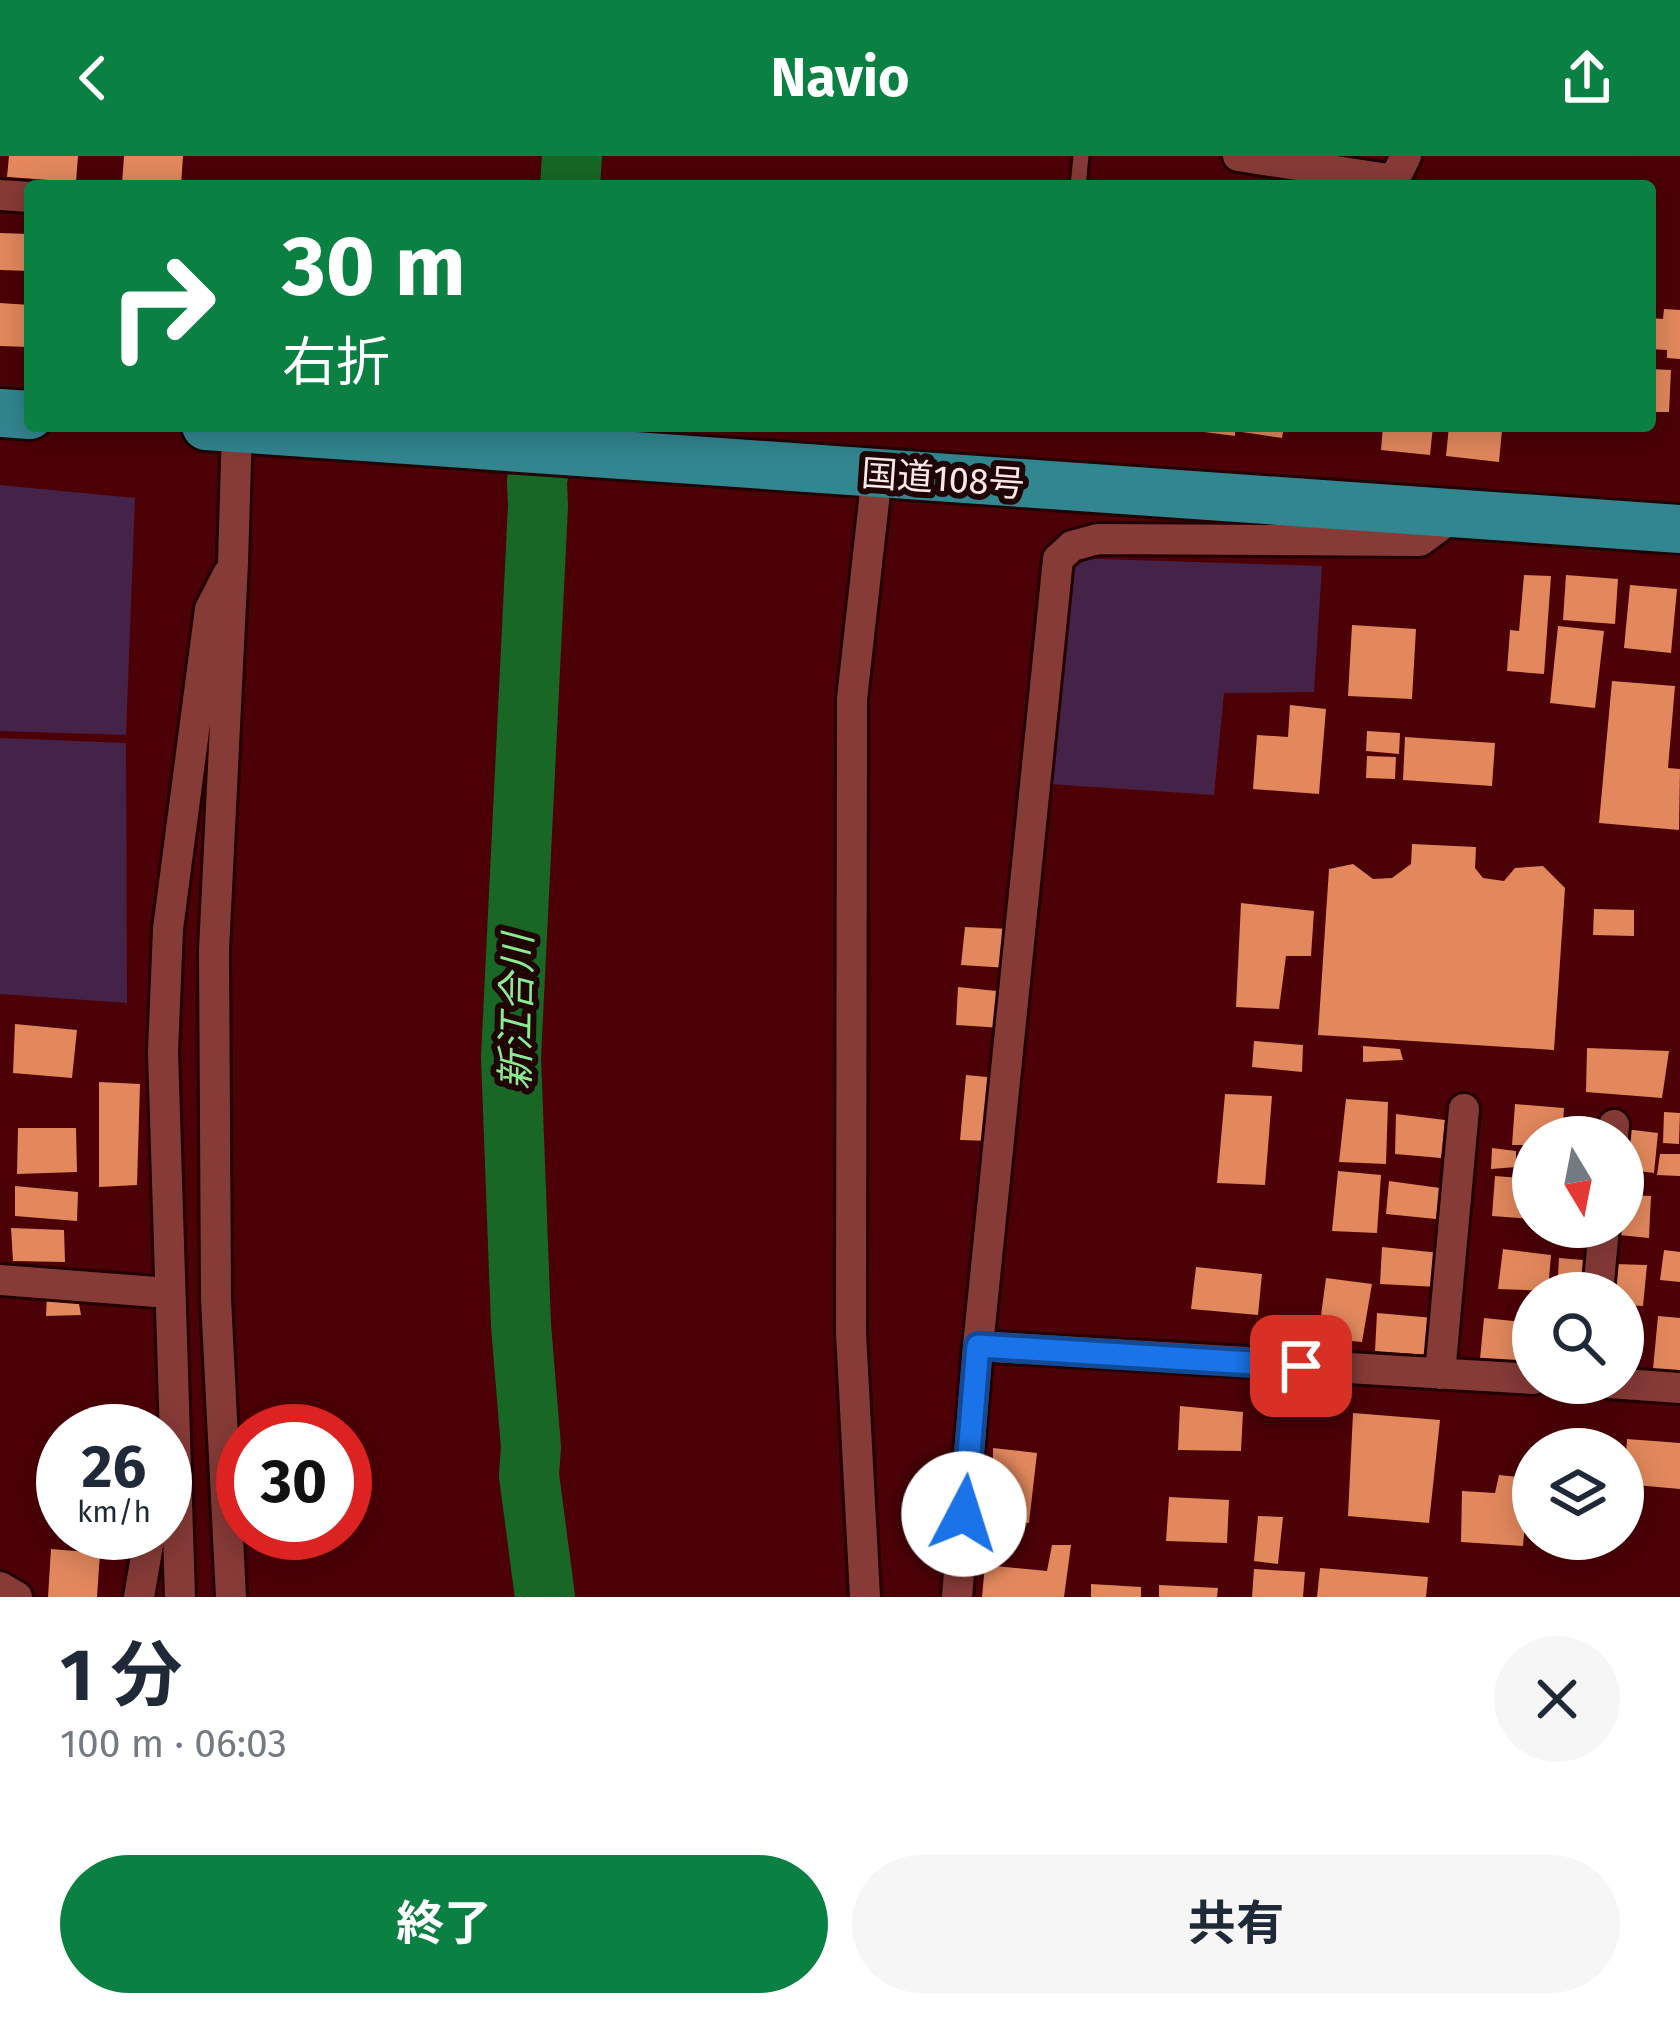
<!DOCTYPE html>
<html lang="ja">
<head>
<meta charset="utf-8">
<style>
  body { margin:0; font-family:"Fira Sans","Noto Sans JP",sans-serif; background:#f6f6f7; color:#1f2937; height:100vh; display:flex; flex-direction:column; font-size:45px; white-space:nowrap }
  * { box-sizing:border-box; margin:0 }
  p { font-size:39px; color:#747a83 }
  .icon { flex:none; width:66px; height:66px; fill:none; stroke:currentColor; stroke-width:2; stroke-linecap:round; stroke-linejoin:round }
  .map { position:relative; height:1441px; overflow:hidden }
  .details { display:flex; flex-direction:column; background:#fff; flex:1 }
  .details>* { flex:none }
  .hud { position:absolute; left:24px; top:24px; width:1632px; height:252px; border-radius:12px; box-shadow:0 6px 30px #0003; background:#0b8043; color:#fff; overflow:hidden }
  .needle { width:78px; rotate:170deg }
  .controls { position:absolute; left:1512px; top:960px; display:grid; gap:24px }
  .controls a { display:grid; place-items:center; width:132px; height:132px; border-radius:50%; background:#fff; box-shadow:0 6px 30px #0003; font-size:60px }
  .speed { position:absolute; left:36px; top:1248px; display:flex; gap:24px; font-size:60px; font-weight:700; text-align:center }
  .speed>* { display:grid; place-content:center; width:156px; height:156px; border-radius:50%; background:#fff; box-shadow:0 6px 30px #0003; line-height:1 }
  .speed small { font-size:30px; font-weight:400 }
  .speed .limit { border:18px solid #d22; background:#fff; color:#111 }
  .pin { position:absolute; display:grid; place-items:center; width:102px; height:102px; color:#fff; margin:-51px; border-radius:24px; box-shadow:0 6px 18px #0006 }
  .me { position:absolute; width:132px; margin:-66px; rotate:5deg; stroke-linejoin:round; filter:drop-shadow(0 0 9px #0008) }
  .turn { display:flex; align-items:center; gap:42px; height:252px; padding:0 60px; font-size:54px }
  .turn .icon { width:156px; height:156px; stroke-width:2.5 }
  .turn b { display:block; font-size:84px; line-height:102px }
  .round { display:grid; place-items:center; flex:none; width:126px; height:126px; border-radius:63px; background:#f6f6f7 }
  .head { display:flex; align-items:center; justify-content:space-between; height:204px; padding:0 60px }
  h1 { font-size:72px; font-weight:700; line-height:90px }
  .primary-button { display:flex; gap:24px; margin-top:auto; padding:24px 60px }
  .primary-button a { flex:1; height:138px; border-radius:72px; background:#0b8043; color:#fff; font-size:48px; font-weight:700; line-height:138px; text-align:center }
  .primary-button a+a { background:#f6f6f7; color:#1f2937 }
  header { display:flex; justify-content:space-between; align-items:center; height:156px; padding:0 60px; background:#0b8043; color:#fff; font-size:54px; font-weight:700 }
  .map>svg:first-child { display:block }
  .green { fill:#452247 }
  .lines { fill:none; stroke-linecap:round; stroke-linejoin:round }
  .river { stroke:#186724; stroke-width:60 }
  .building { fill:#e3885d }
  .service-casing { stroke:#230102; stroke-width:21 }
  .minor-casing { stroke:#230102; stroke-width:36 }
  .trunk-casing { stroke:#230102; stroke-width:54 }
  .service { stroke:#873b37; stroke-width:15 }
  .minor { stroke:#873b37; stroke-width:30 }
  .trunk { stroke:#328690; stroke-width:48 }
  .route-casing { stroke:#114b97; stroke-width:30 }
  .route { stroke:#1a73e8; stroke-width:21 }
  .labels { text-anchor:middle; stroke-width:12; stroke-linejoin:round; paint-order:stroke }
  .street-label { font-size:36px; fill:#fce9e7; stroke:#200303 }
  .water-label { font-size:39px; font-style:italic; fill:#8aeb8f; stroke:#200303 }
</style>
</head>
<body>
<header><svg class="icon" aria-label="back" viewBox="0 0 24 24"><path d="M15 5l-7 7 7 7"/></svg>Navio<svg class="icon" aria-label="share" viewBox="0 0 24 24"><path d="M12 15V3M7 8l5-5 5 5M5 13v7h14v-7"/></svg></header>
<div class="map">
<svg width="1680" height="1441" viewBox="0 0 1680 1441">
  <rect width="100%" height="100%" fill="#4c0106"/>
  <!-- green -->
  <path class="green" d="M0,329l135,13 -9,237 -126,-4z
    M1072,402l250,8 -8,126 -90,1 -10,102 -166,-11z
    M0,582l126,5 1,260 -127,-9z"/>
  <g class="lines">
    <!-- river -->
    <path class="river" d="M570,30l2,-30
      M545,1441l-16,-122 2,-28 -10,-122 -10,-268 27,-551 -1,-25 10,-55"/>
  </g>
  <!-- building -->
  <path class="building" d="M9,0h69l-2,26 -69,-5z
    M124,0h59l-2,30 -59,-2z
    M0,77l30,1v37l-30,-1z
    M0,147l30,2 -1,42 -29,-1z
    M1664,153l16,1v49l-13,-1v-8l-17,-1v-31l13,1z
    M1650,213l21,1 -2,42h-19z
    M1205,270h79l-2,12 -47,-7v5l-31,-4z
    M1383,270h50l-3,29 -49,-5z
    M1449,270l53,4 -3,32 -53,-6z
    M1524,419l27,1 -7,98 -37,-3 3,-41 9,1z
    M1566,419l52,4 -3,45 -52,-4z
    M1630,429l47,4 -6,64 -47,-5z
    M1352,469l64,4 -4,70 -64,-3z
    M1558,470l46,5 -9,77 -45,-5z
    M1612,525l63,5 -7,82 12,1 -1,61 -80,-7z
    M1290,549l36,4 -7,85 -66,-5 4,-54 31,2z
    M1367,575l33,2 -1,21 -33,-3z
    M1405,581l90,6 -3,43 -89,-6z
    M1367,600l29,1 -1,22 -29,-1z
    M1412,688l64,3 -1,21 8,10 21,3 11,-13 28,-2 22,22 -11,162 -236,-15 11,-166 24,-5 20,15 19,-1 19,-14z
    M1241,747l73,8 -3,45h-25l-7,53 -43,-2z
    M1594,753l40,1v26l-41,-1z
    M965,771l46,2 -2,39 -48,-3z
    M958,831l48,5 -4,36 -46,-3z
    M15,868l62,6 -5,48 -59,-5z
    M1254,885l49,4 -1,27 -50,-5z
    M1363,890l37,3 3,11 -40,2z
    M1587,892l82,3 -7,47 -76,-6z
    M966,919l31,3 -6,63 -31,-1z
    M99,926l41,2 -3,101 -38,2z
    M1225,938l47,2 -7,89 -48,-2z
    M1346,943l42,3 -2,62 -47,-2z
    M1515,948l49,4 -2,29h-29v8h-21z
    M1664,956l16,1 -1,31 -16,-1z
    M1396,958l49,6 -4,38 -46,-4z
    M1569,966l34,5 -1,10h-34z
    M18,972h58l1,44 -60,2z
    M1625,973l33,4 -4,40 -31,-4z
    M1492,992l24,3v16l-25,2z
    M1660,998h20v22l-23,-1z
    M1338,1015l43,4 -4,58 -45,-2z
    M1495,1020l38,3v40l-41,-3z
    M1389,1025l51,7 -4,31 -50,-5z
    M15,1030l63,6 -1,29 -62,-5z
    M1623,1039l28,1 -2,42 -30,-3 1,-8h3z
    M11,1072l53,2 1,32 -52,-1z
    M1382,1091l58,6 -2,34 -58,-3z
    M1503,1093l48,6 -3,36 -50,-2z
    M1664,1094l16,2v30l-20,-2z
    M1559,1102l36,3 -5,32h-33z
    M1614,1108l33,1 -4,41 -20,-1v-12h-10z
    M1196,1111l66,7 -4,41 -67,-6z
    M1326,1122l46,6 -10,58 -44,-4z
    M47,1139l31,3 3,17 -35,1z
    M1377,1157l57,5 -5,37 -54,-4z
    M1658,1160l22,2v53l-27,-2z
    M1484,1162l49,5v42l-53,-6z
    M1623,1173l17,1 -7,42 -10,-1z
    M1180,1250l63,6 -2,39 -63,-1z
    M1353,1257l87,7 -11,103 -81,-7z
    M1627,1283l53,4v46l-56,-5z
    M993,1292l44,5 -8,70 -37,-4z
    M1499,1319l30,3 -6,68 -62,-4 1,-51 33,2z
    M1169,1341l60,3 -2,43 -61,-2z
    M1258,1360l25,1 -5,47 -24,-3z
    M1052,1389h19l-7,52h-82l3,-32 62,6z
    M51,1393l49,4 -3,44h-49z
    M1320,1412l108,9 -2,20h-109z
    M1254,1413l51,3 -2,25h-51z
    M1091,1428l50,3v10h-50z
    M1159,1429l59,3 -1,9h-58z"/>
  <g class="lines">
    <!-- service casing -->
    <g class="service-casing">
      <path id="service" d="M1078,30l3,-30"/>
    </g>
    <!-- minor casing -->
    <g class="minor-casing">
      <path id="minor" d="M1238,0l156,24 12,-24
        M0,39l30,2
        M1613,981l1,-12
        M0,1124l169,13
        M1598,1137l6,-66
        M978,1190l555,33
        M1440,1218l24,-265
        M1609,1227l71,5
        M0,1431l17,10
        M139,1441l11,-64
        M180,1441l-17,-545 5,-123 42,-320 18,-35
        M231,1441l-15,-298 -2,-349 19,-387 4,-135
        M865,1441l-14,-264 1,-634 25,-225
        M957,1441l21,-251 80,-787 14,-13 26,-7 322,2 38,-28"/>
    </g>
    <!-- trunk casing -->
    <g class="trunk-casing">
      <path id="trunk" d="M0,257l30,2
        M206,270l1474,103"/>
    </g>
    <!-- service -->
    <use href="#service" class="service"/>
    <!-- minor -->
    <use href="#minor" class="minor"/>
    <!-- trunk -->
    <use href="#trunk" class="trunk"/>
  </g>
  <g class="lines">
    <!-- route casing -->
    <g class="route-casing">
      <path id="route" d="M964,1358l14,-168 323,20"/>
    </g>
    <!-- route -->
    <use href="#route" class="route"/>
  </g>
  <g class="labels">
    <!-- street labels -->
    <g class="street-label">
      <text transform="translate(943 322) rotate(4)" y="13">国道108号</text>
    </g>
    <!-- water labels -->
    <g class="water-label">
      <text transform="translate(516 856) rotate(-89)" y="14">新江合川</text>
    </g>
  </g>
</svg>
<div class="controls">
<a><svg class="needle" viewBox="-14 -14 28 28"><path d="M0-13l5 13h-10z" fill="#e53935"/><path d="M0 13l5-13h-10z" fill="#747a83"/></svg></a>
<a><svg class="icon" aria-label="search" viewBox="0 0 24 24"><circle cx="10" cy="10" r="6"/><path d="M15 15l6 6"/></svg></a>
<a><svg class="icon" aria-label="layers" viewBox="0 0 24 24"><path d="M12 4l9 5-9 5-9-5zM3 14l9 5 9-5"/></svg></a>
</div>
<div class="speed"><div>26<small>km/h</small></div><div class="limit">30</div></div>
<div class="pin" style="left:1301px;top:1210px;background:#d93025"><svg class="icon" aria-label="arrive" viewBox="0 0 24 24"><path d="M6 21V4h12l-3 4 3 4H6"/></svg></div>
<svg class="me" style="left:964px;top:1358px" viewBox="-20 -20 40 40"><circle r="19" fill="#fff"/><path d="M0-13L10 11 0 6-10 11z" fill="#1a73e8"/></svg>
<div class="hud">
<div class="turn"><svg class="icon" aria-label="right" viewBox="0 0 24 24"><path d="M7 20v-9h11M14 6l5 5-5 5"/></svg><div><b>30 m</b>右折</div></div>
</div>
</div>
<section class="details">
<div class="head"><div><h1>1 分</h1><p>100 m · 06:03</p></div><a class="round"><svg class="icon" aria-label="close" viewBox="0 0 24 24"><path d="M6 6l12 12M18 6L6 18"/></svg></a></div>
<div class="primary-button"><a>終了</a><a>共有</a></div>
</section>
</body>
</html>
